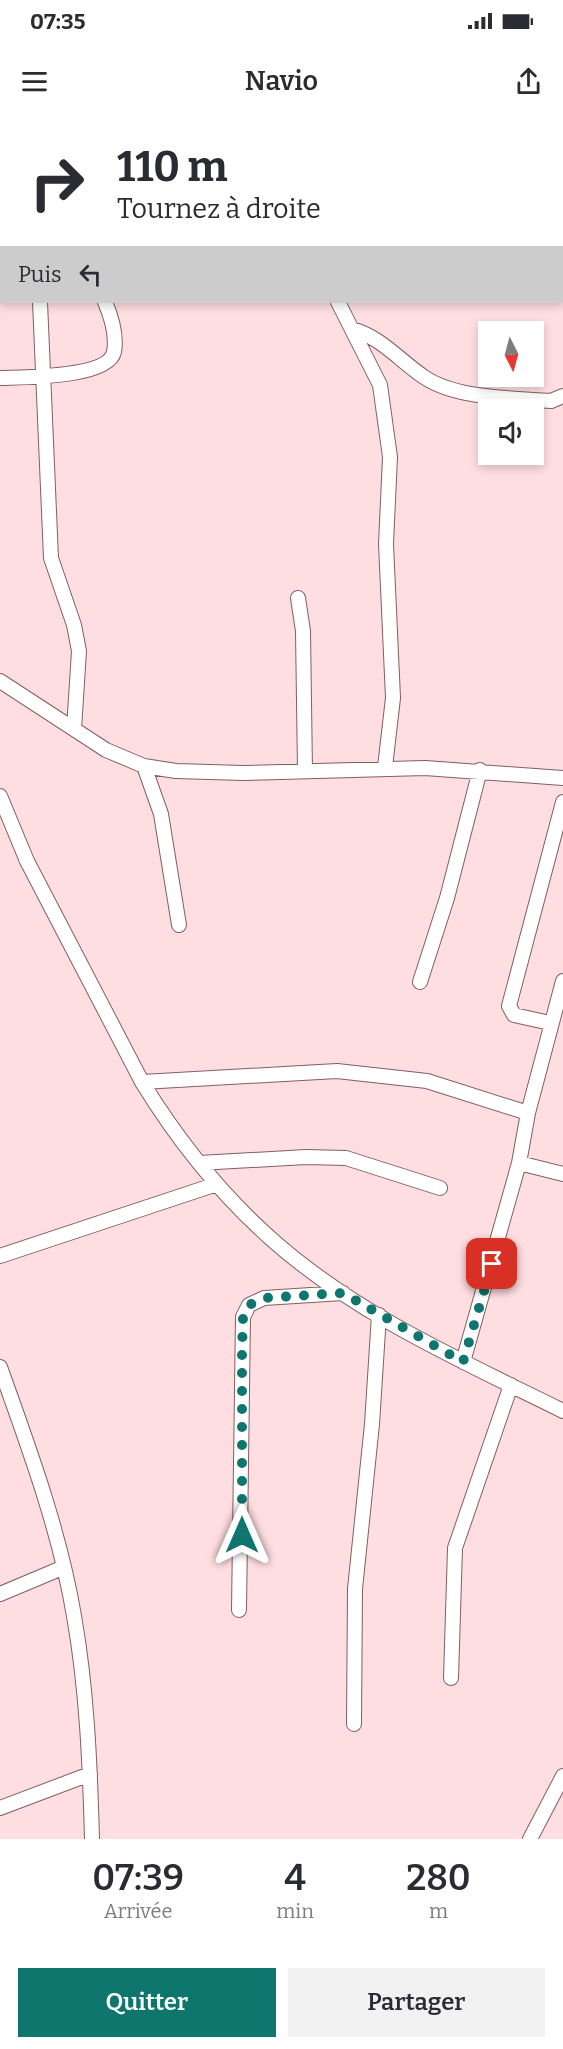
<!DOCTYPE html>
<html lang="fr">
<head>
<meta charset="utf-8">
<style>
  body { margin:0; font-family:Bitter,serif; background:#f2f2f3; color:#2b2b33; height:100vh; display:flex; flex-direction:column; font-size:22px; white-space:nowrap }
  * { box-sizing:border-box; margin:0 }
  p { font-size:20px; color:#7c7c81 }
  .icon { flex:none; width:33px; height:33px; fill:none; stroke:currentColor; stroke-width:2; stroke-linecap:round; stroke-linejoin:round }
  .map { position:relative; height:1719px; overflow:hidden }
  .drawer { display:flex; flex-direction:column; background:#fff; flex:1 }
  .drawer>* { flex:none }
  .guide { position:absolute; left:0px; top:0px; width:564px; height:183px; box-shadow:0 3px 9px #0003; background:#fff; color:#2b2b33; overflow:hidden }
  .needle { width:39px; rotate:174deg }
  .tools { position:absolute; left:478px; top:201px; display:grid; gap:12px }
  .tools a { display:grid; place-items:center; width:66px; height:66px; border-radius:0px; background:#fff; box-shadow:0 3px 9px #0003; font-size:30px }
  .pin { position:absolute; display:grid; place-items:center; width:51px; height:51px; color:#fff; margin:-26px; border-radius:12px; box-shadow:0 3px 9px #0006 }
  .me { position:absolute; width:66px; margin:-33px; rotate:0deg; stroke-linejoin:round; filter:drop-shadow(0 0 4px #0008) }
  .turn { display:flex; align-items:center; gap:21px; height:126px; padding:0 18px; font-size:27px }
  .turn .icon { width:78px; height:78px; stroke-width:2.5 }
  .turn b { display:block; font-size:42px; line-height:51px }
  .then { display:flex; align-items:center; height:57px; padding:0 18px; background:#0003; gap:12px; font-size:22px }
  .eta { display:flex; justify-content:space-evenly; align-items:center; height:102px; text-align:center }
  .eta b { font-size:36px; font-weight:600; line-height:42px }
  .action { display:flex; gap:12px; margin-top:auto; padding:12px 18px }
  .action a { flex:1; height:69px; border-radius:0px; background:#0f766e; color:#fff; font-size:24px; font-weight:600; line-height:69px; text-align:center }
  .action a+a { background:#f2f2f3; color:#2b2b33 }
  .status { display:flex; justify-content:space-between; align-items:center; height:42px; padding:0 30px; background:#fff; direction:ltr }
  .status svg { height:16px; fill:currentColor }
  header { display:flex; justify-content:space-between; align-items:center; height:78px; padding:0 18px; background:#fff; font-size:27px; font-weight:600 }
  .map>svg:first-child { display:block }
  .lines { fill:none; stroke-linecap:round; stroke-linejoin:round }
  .minor-casing { stroke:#815e62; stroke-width:16 }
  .minor { stroke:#fff; stroke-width:14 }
  .route { stroke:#0f766e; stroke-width:10; stroke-dasharray:0 18 }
</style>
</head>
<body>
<div class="status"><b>07:35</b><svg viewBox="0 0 49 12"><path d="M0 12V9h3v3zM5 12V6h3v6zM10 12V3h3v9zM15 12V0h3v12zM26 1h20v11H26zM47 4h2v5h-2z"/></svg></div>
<header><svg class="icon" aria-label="menu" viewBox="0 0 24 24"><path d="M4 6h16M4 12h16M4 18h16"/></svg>Navio<svg class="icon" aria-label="share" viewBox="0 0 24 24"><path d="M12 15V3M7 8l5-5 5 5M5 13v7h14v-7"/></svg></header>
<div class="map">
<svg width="563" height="1719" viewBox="0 0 563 1719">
  <rect width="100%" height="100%" fill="#ffdee1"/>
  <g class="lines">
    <!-- minor casing -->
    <g class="minor-casing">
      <path id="minor" d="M33,0v2
        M411,0l15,2
        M93,2l11,-2
        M313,2l1,-2
        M447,2l16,-2
        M562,134h1
        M40,182l11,256 23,67 5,26 -5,78
        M338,182l42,83 10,72 -4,87 7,154 -8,69
        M352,209c30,9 47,31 72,48 32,22 89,21 127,24l12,-5
        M0,258c23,-1 108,0 114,-26 3,-16 -3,-36 -9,-50
        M298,478l5,33 2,140
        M0,561l106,69 38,16 32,5 67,2 182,-5 138,10
        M144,646l17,48 18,111
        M0,676l27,65 115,221c35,57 77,110 127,155 84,76 193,124 294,174
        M420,862l27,-84 33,-128
        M550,903l-36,-8 -5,-9 54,-204
        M142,962l195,-11 90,10 101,32
        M199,1043l107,-6 40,1 94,30
        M519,1043l44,11
        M0,1136l217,-72
        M463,1242l56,-199 9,-50 35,-132
        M0,1247c29,81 60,165 74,249 13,74 16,149 18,223
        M0,1474l62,-26
        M239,1490l4,-293 6,-12 15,-7 79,-5
        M451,1558l4,-130 56,-163
        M354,1604l1,-135 17,-165 7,-109
        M0,1688l90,-34
        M530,1719l33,-63"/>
    </g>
    <!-- minor -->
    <use href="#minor" class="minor"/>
  </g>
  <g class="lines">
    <!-- route -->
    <path class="route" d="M242,1415v-185l1,-33 6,-12 15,-7 79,-5 120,69 29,-98"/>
  </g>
</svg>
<div class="tools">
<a><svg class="needle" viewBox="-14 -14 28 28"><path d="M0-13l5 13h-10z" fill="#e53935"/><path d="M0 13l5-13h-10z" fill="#7c7c81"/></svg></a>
<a><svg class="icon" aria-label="sound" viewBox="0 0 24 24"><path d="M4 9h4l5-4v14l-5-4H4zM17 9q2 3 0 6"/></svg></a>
</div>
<div class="pin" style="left:492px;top:1144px;background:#d93025"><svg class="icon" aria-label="arrive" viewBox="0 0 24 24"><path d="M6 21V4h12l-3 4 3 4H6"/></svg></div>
<svg class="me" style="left:242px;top:1415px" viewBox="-20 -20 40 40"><path d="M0-17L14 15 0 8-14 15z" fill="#0f766e" stroke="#fff" stroke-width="4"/></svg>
<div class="guide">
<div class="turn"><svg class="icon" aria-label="right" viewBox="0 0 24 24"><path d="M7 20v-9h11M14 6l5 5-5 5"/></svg><div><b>110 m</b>Tournez à droite</div></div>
<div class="then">Puis<svg class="icon" aria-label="left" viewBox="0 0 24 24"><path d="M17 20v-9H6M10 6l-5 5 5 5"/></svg></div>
</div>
</div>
<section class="drawer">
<div class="eta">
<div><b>07:39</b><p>Arrivée</p></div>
<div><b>4</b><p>min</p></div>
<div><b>280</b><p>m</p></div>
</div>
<div class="action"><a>Quitter</a><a>Partager</a></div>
</section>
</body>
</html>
